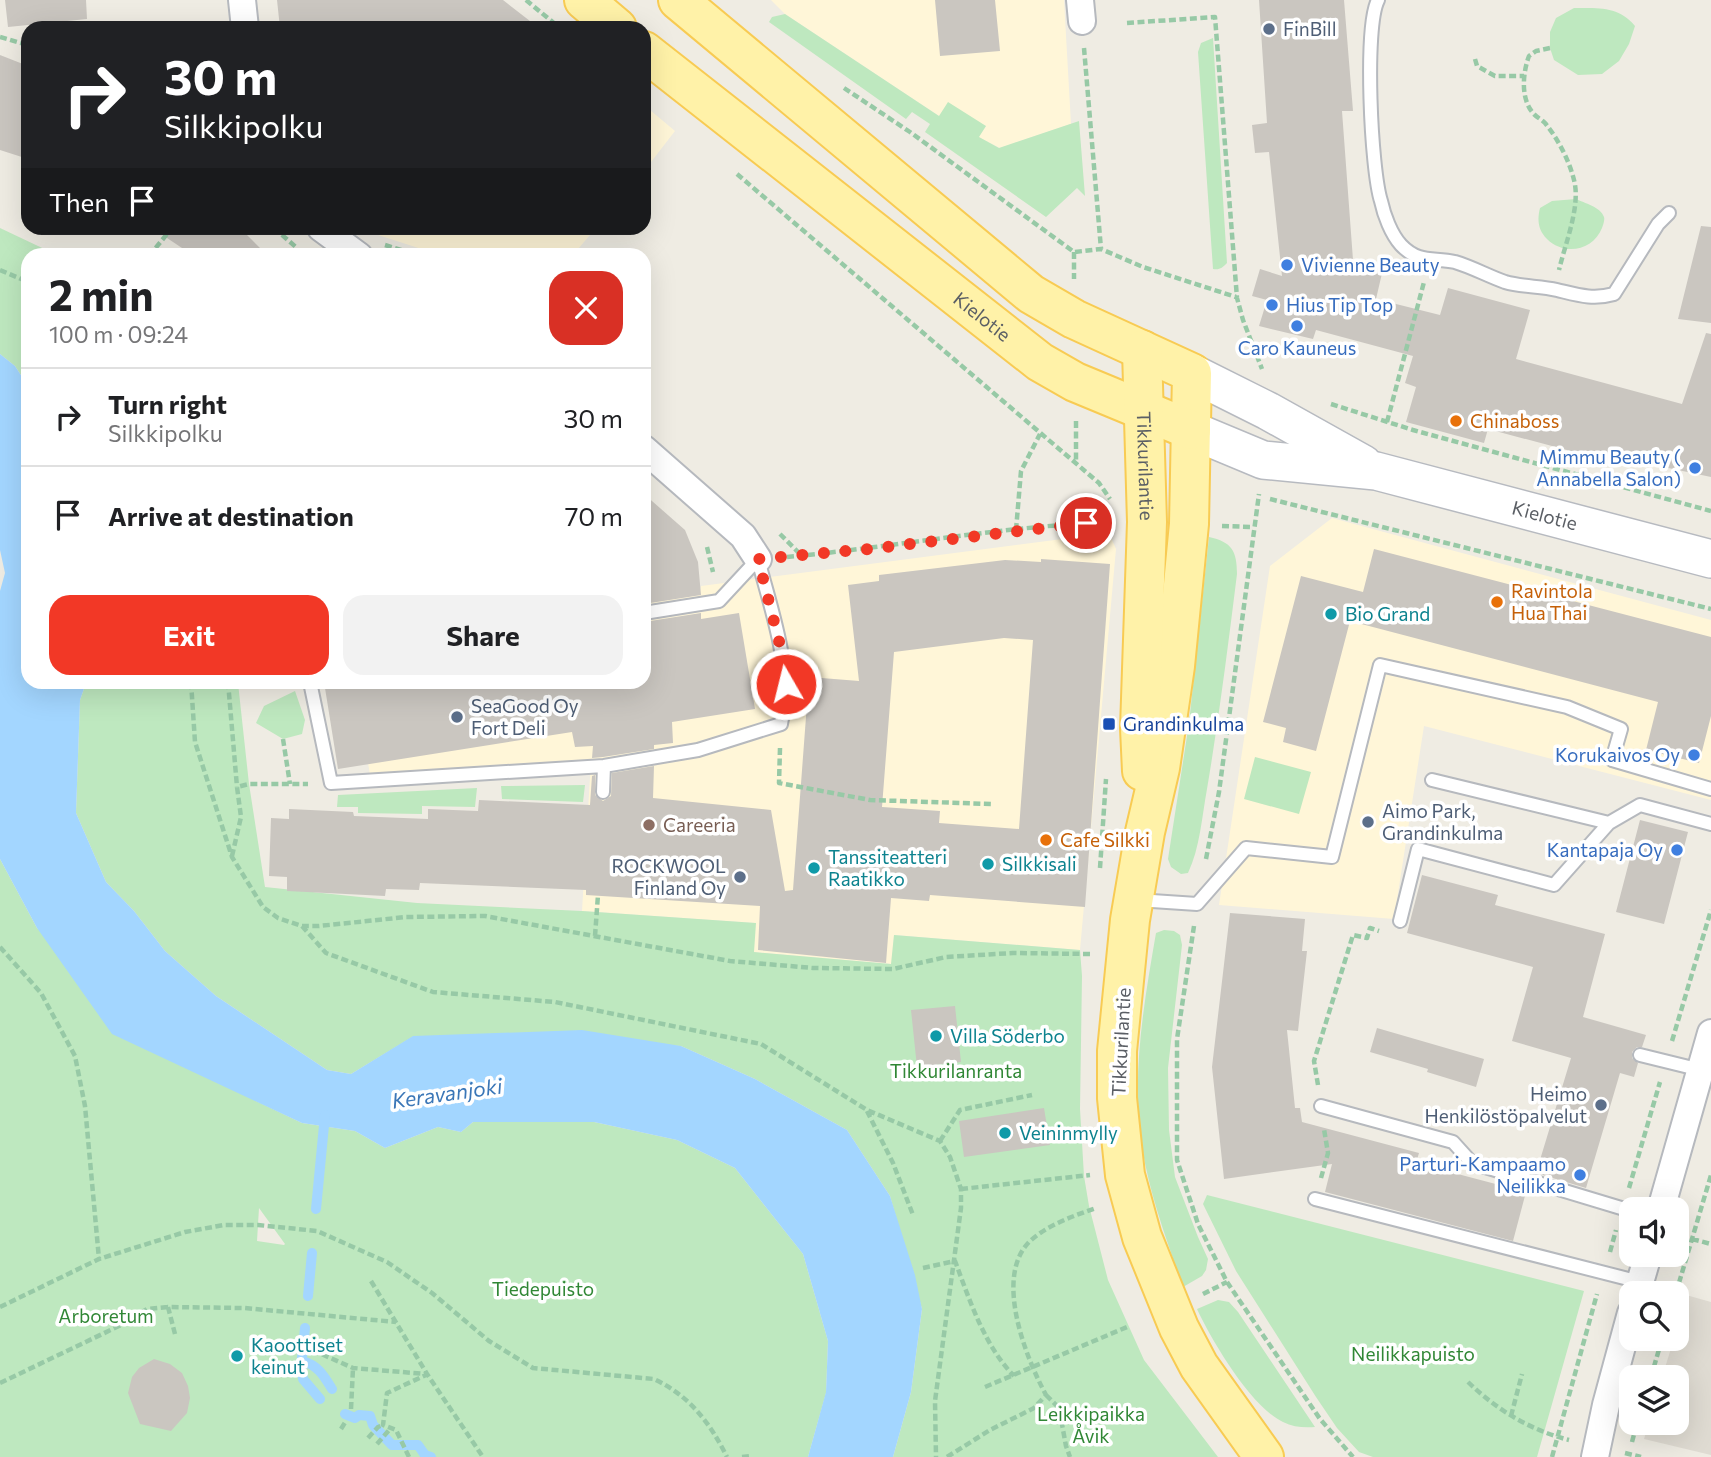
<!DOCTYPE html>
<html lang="en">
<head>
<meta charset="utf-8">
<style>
  body { margin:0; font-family:Commissioner,sans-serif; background:#f2f2f2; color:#202124; height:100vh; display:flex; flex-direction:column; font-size:26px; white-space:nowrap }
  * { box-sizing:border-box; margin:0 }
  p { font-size:23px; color:#757577 }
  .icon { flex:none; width:38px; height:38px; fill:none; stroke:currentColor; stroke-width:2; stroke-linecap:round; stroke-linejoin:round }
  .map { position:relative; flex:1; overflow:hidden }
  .details { position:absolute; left:21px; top:248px; width:630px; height:441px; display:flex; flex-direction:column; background:#fff; border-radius:21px; box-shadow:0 7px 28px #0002 }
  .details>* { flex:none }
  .banner { position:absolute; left:21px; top:21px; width:630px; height:214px; border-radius:21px; box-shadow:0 7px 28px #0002; background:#202124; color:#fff; overflow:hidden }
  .controls { position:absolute; left:1619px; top:1197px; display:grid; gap:14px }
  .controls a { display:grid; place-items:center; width:70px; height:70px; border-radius:14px; background:#fff; box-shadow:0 7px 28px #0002; font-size:35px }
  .pin { position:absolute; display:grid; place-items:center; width:60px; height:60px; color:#fff; margin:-30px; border:4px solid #fff; border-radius:50%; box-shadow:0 2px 7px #0007 }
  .me { position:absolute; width:77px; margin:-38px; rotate:352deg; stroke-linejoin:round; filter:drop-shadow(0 0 5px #0008) }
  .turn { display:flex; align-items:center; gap:24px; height:147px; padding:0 28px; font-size:32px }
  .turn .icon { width:91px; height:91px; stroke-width:2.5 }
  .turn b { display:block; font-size:49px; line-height:60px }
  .then { display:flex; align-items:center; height:66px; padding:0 28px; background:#0003; gap:14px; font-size:26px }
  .round { display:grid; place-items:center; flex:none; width:74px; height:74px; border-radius:21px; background:#f2f2f2 }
  .overview { display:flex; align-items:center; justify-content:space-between; height:119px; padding:0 28px }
  h1 { font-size:42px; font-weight:700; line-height:52px }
  .cta { display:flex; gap:14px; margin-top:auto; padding:14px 28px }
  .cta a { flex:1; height:80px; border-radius:21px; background:#f23826; color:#fff; font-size:28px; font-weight:700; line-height:80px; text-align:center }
  .cta a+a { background:#f2f2f2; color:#202124 }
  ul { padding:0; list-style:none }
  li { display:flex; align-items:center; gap:21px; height:98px; padding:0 28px; border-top:2px solid #e0e0e0 }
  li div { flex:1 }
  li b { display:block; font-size:26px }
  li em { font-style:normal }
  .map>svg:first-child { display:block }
  .commercial { fill:#fff6d8 }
  .education { fill:#dfdbd2 }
  .green { fill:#bee8bf; fill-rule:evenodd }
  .water { fill:#a3d6ff }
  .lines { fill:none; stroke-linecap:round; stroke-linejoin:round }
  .stream { stroke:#a3d6ff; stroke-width:10 }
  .building { fill:#cac6c0; fill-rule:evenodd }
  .lane-casing { stroke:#b6b9be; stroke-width:16 }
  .street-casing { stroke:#b6b9be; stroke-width:30 }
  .secondary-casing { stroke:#b7bac0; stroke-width:40 }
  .primary-casing { stroke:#f8cb53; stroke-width:42 }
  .path { stroke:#97c9a6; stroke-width:4.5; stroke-dasharray:7 3.5; stroke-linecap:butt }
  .lane { stroke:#fff; stroke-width:12 }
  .street { stroke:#fff; stroke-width:26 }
  .secondary { stroke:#fff; stroke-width:37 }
  .primary { stroke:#fff2a8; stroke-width:38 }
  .route { stroke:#f23826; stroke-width:12; stroke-dasharray:0 21.6 }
  .service-dot { fill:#5c6f8a; stroke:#fff; stroke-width:2.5 }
  .shop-dot { fill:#3f7fe0; stroke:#fff; stroke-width:2.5 }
  .food-dot { fill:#e8710a; stroke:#fff; stroke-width:2.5 }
  .culture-dot { fill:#0f9aa8; stroke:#fff; stroke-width:2.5 }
  .transit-dot { fill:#1a4fb4; stroke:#fff; stroke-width:2.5 }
  .education-dot { fill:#8d6e63; stroke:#fff; stroke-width:2.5 }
  .labels { text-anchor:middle; stroke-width:7; stroke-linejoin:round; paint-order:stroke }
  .service-label { font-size:19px; fill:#4e5e75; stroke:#fff; text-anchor:start }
  .shop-label { font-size:19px; fill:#366cbe; stroke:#fff; text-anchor:end }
  .street-label { font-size:19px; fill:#5b5f65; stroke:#fff }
  .food-label { font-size:19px; fill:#c56008; stroke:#fff; text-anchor:start }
  .culture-label { font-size:19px; fill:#0d838f; stroke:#fff; text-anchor:start }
  .transit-label { font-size:19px; fill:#164399; stroke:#fff; text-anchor:start }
  .education-label { font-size:19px; fill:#785e54; stroke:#fff; text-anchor:start }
  .park-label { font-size:19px; fill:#308735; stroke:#fff }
  .water-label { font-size:21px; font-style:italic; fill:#3a76b7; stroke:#fff }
</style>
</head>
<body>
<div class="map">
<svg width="1711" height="1457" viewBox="0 0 1711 1457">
  <rect width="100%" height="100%" fill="#efece3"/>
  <!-- commercial -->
  <path class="commercial" d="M771,0h293l7,124 -71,24 -22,-11 8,-11 -47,-10 -154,-102z
    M644,105l31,26 -31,40z
    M367,228h229l-24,28 -132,-1 -65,-21z
    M1332,518l379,102v180l-287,-74 -30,193 -175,-14 51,-339z
    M1109,533l7,16 -36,401 -186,-15 -2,29 -139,-12 2,-29 -173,-12 9,-150 -221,14 -15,-92 289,-1v-81l56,-10 1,-5z"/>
  <!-- education -->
  <path class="education" d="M1686,1295l25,7v153l-67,-16 5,-16h27v-46h-14l12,-38h2l1,-10z"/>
  <!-- green -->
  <path class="green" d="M1574,8c24,0 45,-2 61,18l-6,18 -10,17 -17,13 -24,1 -24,-15 -4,-12v-16l6,-14z
    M785,14l154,102 9,-14 38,24 -7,11 20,11 80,-27 6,75 -8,-8 -31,29 -121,-85 5,-8 -18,-12 -6,7 -137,-97 3,-5z
    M1213,38l14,225c-5,5 -7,7 -14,6l-15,-217 3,-9z
    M1576,199c8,4 25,8 28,18 1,3 -1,8 -2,11 -9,23 -38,28 -55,11 -9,-9 -10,-19 -7,-31l12,-7z
    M0,228l57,27 -29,1v130l-13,-20 -15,-12z
    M1209,537c23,5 28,14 28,37 -9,72 -18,144 -30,215 -5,27 -7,59 -19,84l-7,1 -10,-7 -3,-8 21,-136z
    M86,683h152l11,101 16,103 152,16 165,8 174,12 -2,29 137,12 3,-29 186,15 2,26 -2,133 4,67 5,30 19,74 36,80 74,97h-325l18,-65 11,-83 -32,-113 -43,-66 -92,-51 -74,-33 -267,-10 -63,38 -24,-4 -111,-74 -51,-45 -31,-40 -28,-29 -30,-69 4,-113z
    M295,691l10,29 -3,14 -19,5 -27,-16 8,-17z
    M1255,757l56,15 -12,42 -55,-15z
    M585,785l-2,17 -81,-3 -1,-13z
    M477,788l-2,19 -53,-1v8l-64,-1v-6h-21l1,-12z
    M0,859l37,69 219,173 46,22 53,8 30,17 53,-21 23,5 12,-10h121l83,18 58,28 68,86 25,87 -2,52 -18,64h-808zM259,1208l26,36 -1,1 -27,-4z
    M1164,930l10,1 6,4 2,10 -14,123 1,62 6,47 23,60 10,22 -2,11 -4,6 -19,11c-16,-46 -33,-91 -41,-140 -11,-72 2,-144 14,-214z
    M1207,1195l377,96 -47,166h-164l-14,-5 -22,-24 -21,-31 -80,-126 -33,-67z
    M1218,1300l11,2 9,10 77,115c-11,1 -22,0 -32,-5 -32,-15 -71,-81 -86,-113z"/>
  <!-- water -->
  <path class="water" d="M0,354l15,12 13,20v296l58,1 -6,17 -4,113 30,69 28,29 31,40 51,45 111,74 24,4 62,-38 169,-6 99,16 74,33 92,51 43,66 25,79 7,34 -11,83 -18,65h-85l18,-65 2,-51 -25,-87 -68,-86 -58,-28 -83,-18h-121l-12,10 -23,-5 -53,21 -30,-17 -53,-8 -190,-89 -75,-106 -37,-69v-268l5,-18 -5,-23z"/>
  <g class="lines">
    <!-- stream -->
    <path class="stream" d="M316,1209l9,-94
      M308,1296l4,-43
      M305,1328l-4,39 2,12 17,20
      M302,1361c16,4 22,15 30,28
      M345,1414l10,4 4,-3 11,1 3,9 19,20h26l7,10 6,2"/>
  </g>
  <!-- building -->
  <path class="building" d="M5,0h81l1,19 -79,8z
    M277,0h226l36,28h-259z
    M935,0h60l5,51 -60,5z
    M1259,0h85l9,111h-11l11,149 30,9 -7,30 64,16 8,-27 82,22 -14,49 166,45 24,-71 5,1v143l-90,-19 -2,6 -131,-35 -4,14 -78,-21 10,-35 -11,-4 8,-27 -97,-26 -3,9 -54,-13 8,-26 -15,-4 8,-27 22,7 -13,-124 -14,1 -3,-28 15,-2z
    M0,55l28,11v93l-28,-9z
    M1701,226l10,1v96l-33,-4z
    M152,228h88l28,28h-74z
    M644,494l41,36 13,32 3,33 -57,9z
    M1374,549l337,88v79l-12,47 -53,-13 12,-48 -308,-81 -34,130 -33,-9 3,-14 -23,-6 38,-146 62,16z
    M1041,559l69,5 -25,343 -155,-12 -1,6 -38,-3 -5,65 -128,-13 2,-44 -174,-11v-5l-166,-7 -1,7 -33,-1 -1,7 -98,-5v-14l-18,-1 2,-58 18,1v-10l64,3 1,4 74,3v-10l50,2 1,-11 111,5 2,-29 3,-1v20l8,6 8,-5 1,-23 42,-7 -1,32 118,12 14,81 8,-1 16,-213 50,4 -11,-96 31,-4v-6l126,-15 36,2zM1004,638l29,2 -14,189 -80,-6 1,-12 -58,-4 12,-155z
    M701,613v6l38,-6 16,96 -83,13 1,21 -19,2v4l-51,8 -11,1 1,-12 -18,1 -3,-15 -234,37 -13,-81 34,-6h285v-60z
    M1640,820l48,12 -24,92 -48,-12z
    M1422,875l76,20 -3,10 110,29 -22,83 63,18 -4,12h-5l-5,5v6l6,5 -4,14 -14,-4 -34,115 -50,-15 35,-115 -59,-17 21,-74 -126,-34z
    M1230,913l75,6 -3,32h5l-9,80 -11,-1 8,78h5l2,14 117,31 -3,10 110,29 -13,49 -188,-49 7,-28 -108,15 -12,-112z
    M955,1006l6,56 -44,5 -6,-57z
    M1377,1028l107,31 -8,28 -49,-15 1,-3 -58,-17z
    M1044,1108l6,37 -86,12 -5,-36z
    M154,1359l16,5 12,9 6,13 2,12 -3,15 -16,18 -31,-7 -12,-31 4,-16 7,-9z"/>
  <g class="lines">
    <!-- lane casing -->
    <g class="lane-casing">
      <path id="lane" d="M1378,0c-14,27 -7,170 3,201 3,14 10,33 20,44 18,19 33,12 54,17 17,5 33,14 50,20 17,5 35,4 52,8 21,5 36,10 57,4l44,-70 11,-11
        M644,613l75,-12 39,-42
        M310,682l21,101 273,-17 94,-16 83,-26c12,-57 -9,-110 -23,-165
        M1432,780l177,43 31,-18 71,19
        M603,792l1,-26
        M1137,900l60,4 49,-56 86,9 48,-192 187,42 54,22 -9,31 99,29
        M1400,921l18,-72 136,36 55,-62
        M1640,1055l61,15
        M1321,1106l132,36 19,21 159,48
        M1315,1199l325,83"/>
    </g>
    <!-- street casing -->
    <g class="street-casing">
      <path id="street" d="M242,0l3,28
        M1080,0l2,21
        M321,228l38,28
        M644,449l99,87 15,23
        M1661,1209l50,-176
        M1637,1293l11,-38
        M1595,1457l11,-52 25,-92"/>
    </g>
    <!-- secondary casing -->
    <g class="secondary-casing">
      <g id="secondary">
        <path d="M1192,373l76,38 95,53"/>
        <path id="s1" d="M1191,430l72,30 113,11 335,88"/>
      </g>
    </g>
    <!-- primary casing -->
    <g class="primary-casing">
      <g id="primary">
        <path d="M584,0l33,28"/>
        <path d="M678,0l353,294 43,25 118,54 -3,151 -14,142 -15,102 -15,64 -15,88 -13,131v47l8,77 17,62 37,91 20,38 65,91"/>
        <path id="s2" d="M644,51l396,311 35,20 116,48"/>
        <path id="s3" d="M1142,350l5,172 -7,206 2,43"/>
      </g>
    </g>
    <!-- path -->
    <path class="path" d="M526,0l29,24
      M1127,23l88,-6 22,281 6,22 19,49
      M0,37l28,8
      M1084,48l17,201
      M1550,48l-14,3 -7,5c-6,16 -9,42 4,57 3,4 8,6 12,10 13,16 24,37 29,57 7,26 -9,64 -15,90
      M1475,59l2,7 18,10h29
      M844,88l66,44 164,120 27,-3 42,18 93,30
      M737,174l362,309 11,16
      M274,228l23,20
      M385,245l36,11
      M1074,252v27
      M149,256l23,-28
      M0,270l28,12
      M1331,404l82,26 298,81
      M1076,421v43
      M1387,422l37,-140
      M1270,499l441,110
      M1222,526l31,1
      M1016,530l5,-59 19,-37
      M780,534l21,21
      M707,547l6,25
      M787,557c108,-10 216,-31 325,-35
      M191,682l4,60 37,115 31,50 15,11 24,8h17l87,-9 79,-1 245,45 83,7 80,1 53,-12 67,-4 77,1
      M228,682l9,105
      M283,739l7,45
      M780,748l-1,35 91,17 121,4
      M232,856l9,-39 -4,-30 12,-3h59
      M1206,859l13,-67 40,-298
      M1100,868l6,-89
      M302,926l24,27 107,39 122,10 206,42 106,66 73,31 10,16 11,32v19l-26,193 1,56
      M1194,926l-17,113v121l21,64 29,58 93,137 33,38
      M595,936l3,-41
      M0,947l41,46 34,63 10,50 14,153
      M1672,1041l39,-131
      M1318,1085l-4,-24 39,-126 14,3 3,-10 9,3
      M867,1111l26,52 20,52
      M940,1141l20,-31 72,-15
      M1321,1178l7,-25 -4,-24
      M1629,1188l31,-106
      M961,1189l129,-14
      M1692,1239l19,5
      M1610,1252l6,-22
      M923,1268l32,-7c15,40 29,84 59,115
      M371,1281l56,93 56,83
      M1676,1293l35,-118
      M1203,1294l24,-12
      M0,1307l99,-48 86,-27 39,-7h34l59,6 70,31 45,31 57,48 44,27 121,11c36,17 56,44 73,78
      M175,1334l-7,-27 76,1 152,14
      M291,1351l26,1 36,16 73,6
      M1651,1377l11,-38
      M1468,1382c29,28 62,48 101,58
      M0,1383l119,-57 28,-17 21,-2
      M985,1387l142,-60
      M1046,1395l13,13 7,38 4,11
      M351,1409l2,-41
      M1511,1416l11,-42
      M341,1429l5,-8
      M368,1438l10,-11 5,-2
      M1632,1442l5,-19
      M377,1444l14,-16
      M1625,1453l16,4
      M409,1457l-13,-27 -13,-5 4,-32 39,-18
      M742,1457l10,-1
      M947,1457l43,-27 44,-22 12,-13c-20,-37 -52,-117 -17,-153 18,-17 44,-26 67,-34
      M1552,1457l45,-163"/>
    <!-- lane -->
    <use href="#lane" class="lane"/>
    <!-- street -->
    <use href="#street" class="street"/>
    <!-- secondary -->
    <use href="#secondary" class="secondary"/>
    <!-- primary -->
    <use href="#primary" class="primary"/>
  </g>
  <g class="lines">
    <!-- route -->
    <path class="route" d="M786,684l-6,-39 -22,-86 111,-10 217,-26"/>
  </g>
  <!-- markers -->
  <g class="service-dot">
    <circle cx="1269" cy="29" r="7"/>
    <circle cx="457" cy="717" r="7"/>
    <circle cx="1368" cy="822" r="7"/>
    <circle cx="740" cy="877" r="7"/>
    <circle cx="1601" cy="1105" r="7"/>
  </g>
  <g class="shop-dot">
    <circle cx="1287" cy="265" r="7"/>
    <circle cx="1272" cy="305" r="7"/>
    <circle cx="1297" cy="326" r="7"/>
    <circle cx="1695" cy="468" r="7"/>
    <circle cx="1694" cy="755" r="7"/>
    <circle cx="1677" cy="850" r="7"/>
    <circle cx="1580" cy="1175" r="7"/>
  </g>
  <g class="food-dot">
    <circle cx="1456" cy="421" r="7"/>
    <circle cx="1497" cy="602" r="7"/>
    <circle cx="1046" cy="840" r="7"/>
  </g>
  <g class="culture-dot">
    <circle cx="1331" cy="614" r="7"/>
    <circle cx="988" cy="864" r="7"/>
    <circle cx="814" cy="868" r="7"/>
    <circle cx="936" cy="1036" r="7"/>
    <circle cx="1005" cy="1133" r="7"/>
    <circle cx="237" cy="1356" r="7"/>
  </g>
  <rect class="transit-dot" x="1102" y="717" width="14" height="14" rx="3.5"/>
  <circle class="education-dot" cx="649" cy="825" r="7"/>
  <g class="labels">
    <!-- service labels -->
    <g class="service-label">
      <text x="1283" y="36">FinBill</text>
      <text x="471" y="713">SeaGood Oy<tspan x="471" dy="22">Fort Deli</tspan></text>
      <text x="1382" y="818">Aimo Park,<tspan x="1382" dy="22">Grandinkulma</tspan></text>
      <text x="726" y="873" text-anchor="end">ROCKWOOL<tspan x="726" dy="22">Finland Oy</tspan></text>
      <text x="1587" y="1101" text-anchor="end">Heimo<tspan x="1587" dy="22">Henkilöstöpalvelut</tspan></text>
    </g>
    <!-- shop labels -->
    <g class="shop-label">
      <text x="1301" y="272" text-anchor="start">Vivienne Beauty</text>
      <text x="1286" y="312" text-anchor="start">Hius Tip Top</text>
      <text x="1297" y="355" text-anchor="middle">Caro Kauneus</text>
      <text x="1681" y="464">Mimmu Beauty (<tspan x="1681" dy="22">Annabella Salon)</tspan></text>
      <text x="1680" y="762">Korukaivos Oy</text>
      <text x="1663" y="857">Kantapaja Oy</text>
      <text x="1566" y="1171">Parturi-Kampaamo<tspan x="1566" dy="22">Neilikka</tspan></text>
    </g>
    <!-- street labels -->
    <g class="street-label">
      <text dy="7" stroke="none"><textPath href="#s2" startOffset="430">Kielotie</textPath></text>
      <text dy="7" stroke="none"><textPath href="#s3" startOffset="116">Tikkurilantie</textPath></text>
      <text dy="7" stroke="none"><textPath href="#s1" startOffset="366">Kielotie</textPath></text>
      <text transform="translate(1121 1042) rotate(-87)" y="7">Tikkurilantie</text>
    </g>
    <!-- food labels -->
    <g class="food-label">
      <text x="1470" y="428">Chinaboss</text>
      <text x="1511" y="598">Ravintola<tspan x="1511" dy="22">Hua Thai</tspan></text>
      <text x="1060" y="847">Cafe Silkki</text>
    </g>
    <!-- culture labels -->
    <g class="culture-label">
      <text x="1345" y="621">Bio Grand</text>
      <text x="828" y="864">Tanssiteatteri<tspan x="828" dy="22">Raatikko</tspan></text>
      <text x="1002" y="871">Silkkisali</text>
      <text x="950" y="1043">Villa Söderbo</text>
      <text x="1019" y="1140">Veininmylly</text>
      <text x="251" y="1352">Kaoottiset<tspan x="251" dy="22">keinut</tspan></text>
    </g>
    <!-- transit labels -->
    <g class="transit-label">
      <text x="1123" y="731">Grandinkulma</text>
    </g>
    <!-- education labels -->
    <g class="education-label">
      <text x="663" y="832">Careeria</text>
    </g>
    <!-- park labels -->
    <g class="park-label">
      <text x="956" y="1078">Tikkurilanranta</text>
      <text x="543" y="1296">Tiedepuisto</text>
      <text x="106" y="1323">Arboretum</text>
      <text x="1413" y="1361">Neilikkapuisto</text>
      <text x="1091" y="1421">Leikkipaikka<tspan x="1091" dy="22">Åvik</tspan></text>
    </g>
    <!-- water labels -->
    <g class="water-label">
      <text transform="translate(447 1094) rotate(-8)" y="7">Keravanjoki</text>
    </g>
  </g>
</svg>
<div class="controls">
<a><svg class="icon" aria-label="sound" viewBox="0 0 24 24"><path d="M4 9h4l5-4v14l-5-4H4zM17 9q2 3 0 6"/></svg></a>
<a><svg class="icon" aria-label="search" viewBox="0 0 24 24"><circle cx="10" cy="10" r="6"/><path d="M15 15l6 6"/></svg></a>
<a><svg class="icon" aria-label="layers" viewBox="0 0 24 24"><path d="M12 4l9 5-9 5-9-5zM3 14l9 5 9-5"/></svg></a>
</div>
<div class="pin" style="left:1086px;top:523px;background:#d93025"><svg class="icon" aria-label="arrive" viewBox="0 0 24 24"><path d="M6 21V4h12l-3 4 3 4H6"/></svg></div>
<svg class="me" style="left:786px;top:684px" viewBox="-20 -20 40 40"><circle r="17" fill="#f23826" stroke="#fff" stroke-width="3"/><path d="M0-11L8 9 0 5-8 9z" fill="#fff"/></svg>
<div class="banner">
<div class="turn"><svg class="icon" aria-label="right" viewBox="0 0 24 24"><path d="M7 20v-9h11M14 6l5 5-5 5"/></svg><div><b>30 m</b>Silkkipolku</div></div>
<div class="then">Then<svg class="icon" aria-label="arrive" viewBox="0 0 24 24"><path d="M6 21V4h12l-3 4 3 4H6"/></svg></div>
</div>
<section class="details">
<div class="overview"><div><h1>2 min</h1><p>100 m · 09:24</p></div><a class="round" style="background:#d93025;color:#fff"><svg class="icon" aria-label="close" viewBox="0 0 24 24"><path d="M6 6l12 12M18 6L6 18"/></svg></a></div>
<ul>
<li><svg class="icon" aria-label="right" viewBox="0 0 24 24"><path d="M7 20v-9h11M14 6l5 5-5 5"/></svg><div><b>Turn right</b><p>Silkkipolku</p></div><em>30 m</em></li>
<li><svg class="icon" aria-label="arrive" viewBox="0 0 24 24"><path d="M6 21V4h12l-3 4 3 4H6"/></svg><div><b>Arrive at destination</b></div><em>70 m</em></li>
</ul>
<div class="cta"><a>Exit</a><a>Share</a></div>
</section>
</div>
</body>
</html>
